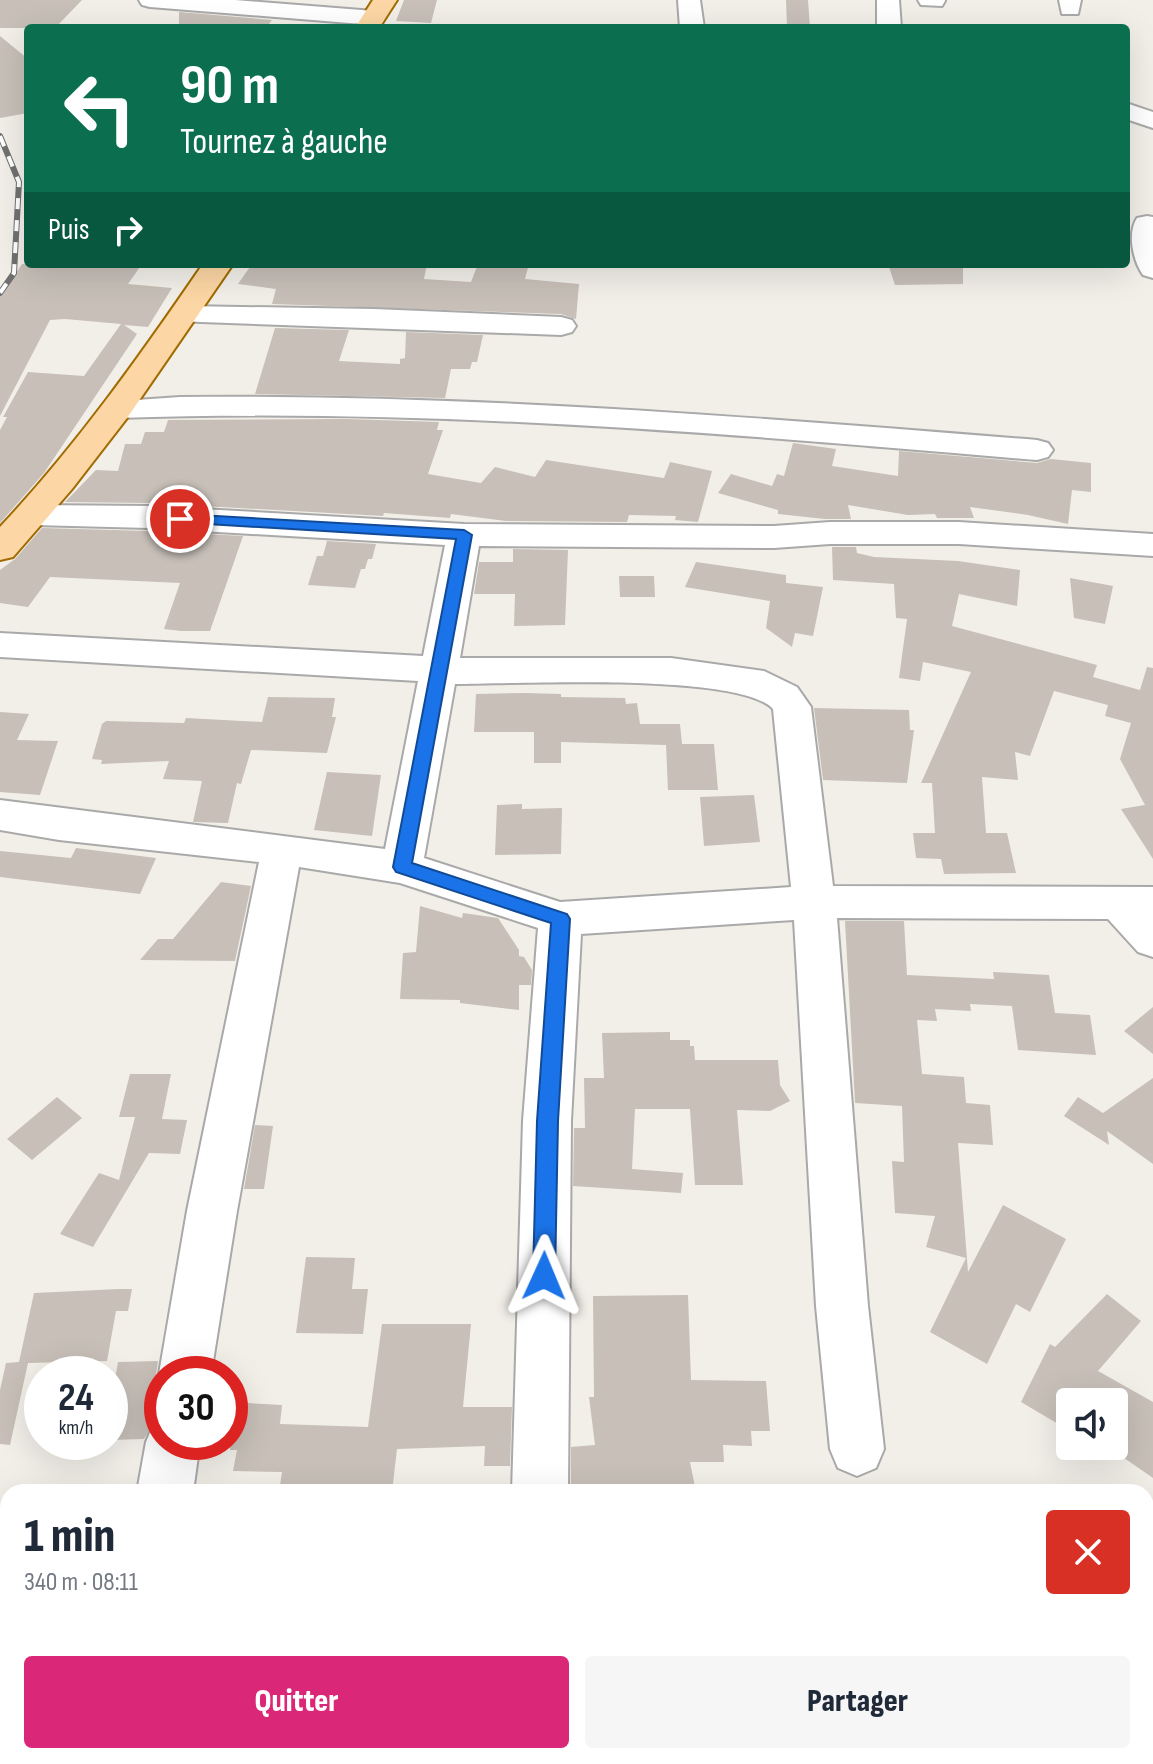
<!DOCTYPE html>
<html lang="fr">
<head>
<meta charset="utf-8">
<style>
  body { margin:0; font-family:"Sofia Sans Condensed",sans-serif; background:#f6f6f7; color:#1f2937; height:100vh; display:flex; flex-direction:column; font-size:30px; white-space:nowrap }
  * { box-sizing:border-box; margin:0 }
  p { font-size:26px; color:#747a83 }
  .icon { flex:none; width:44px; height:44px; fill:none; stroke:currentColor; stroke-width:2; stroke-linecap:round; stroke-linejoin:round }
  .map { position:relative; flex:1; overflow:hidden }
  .details { position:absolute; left:0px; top:1484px; width:1154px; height:280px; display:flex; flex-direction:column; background:#fff; border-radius:24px 24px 0 0; box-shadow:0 8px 32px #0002 }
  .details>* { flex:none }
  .guide { position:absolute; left:24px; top:24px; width:1106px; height:244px; border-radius:8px; box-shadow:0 8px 32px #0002; background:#0b6e4f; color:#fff; overflow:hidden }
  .fabs { position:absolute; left:1056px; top:1388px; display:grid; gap:16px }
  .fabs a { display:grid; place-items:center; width:72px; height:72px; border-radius:8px; background:#fff; box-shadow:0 8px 32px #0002; font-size:40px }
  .speed { position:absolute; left:24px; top:1356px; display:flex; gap:16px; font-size:40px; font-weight:700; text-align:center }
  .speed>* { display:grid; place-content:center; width:104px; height:104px; border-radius:50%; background:#fff; box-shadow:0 8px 32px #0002; line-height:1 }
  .speed small { font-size:20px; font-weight:400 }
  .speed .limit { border:12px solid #d22; background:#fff; color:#111 }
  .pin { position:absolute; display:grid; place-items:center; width:68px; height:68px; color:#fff; margin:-34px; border:4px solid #fff; border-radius:50%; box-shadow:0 2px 8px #0007 }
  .me { position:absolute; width:88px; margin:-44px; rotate:1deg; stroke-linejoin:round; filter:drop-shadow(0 0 6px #0008) }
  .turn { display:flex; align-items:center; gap:28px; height:168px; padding:0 24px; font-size:36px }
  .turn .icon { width:104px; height:104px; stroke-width:2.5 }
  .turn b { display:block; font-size:56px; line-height:68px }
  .then { display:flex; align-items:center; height:76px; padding:0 24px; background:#0003; gap:16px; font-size:30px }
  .round { display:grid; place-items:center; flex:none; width:84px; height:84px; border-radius:8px; background:#f6f6f7 }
  .headline { display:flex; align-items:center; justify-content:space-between; height:136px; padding:0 24px }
  h1 { font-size:48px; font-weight:800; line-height:60px }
  .action { display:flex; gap:16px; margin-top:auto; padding:16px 24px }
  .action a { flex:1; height:92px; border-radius:8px; background:#db2777; color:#fff; font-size:32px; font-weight:800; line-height:92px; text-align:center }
  .action a+a { background:#f6f6f7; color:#1f2937 }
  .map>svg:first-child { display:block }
  .building { fill:#c7bfb8 }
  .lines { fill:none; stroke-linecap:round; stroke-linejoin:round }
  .minor-casing { stroke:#a9a9a9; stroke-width:4 }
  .major-casing { stroke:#a06b00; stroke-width:4 }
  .minor { fill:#fff; fill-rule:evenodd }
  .major { fill:#fcd6a4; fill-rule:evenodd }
  .rail-casing { stroke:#707070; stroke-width:6 }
  .rail { stroke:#fff; stroke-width:4; stroke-dasharray:11; stroke-linecap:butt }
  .route { fill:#1a73e8; stroke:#114b97; stroke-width:2 }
</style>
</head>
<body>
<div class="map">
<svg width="1153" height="1764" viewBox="0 0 1153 1764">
  <rect width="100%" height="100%" fill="#f2efe9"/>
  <!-- building -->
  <path class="building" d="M0,0h82l-27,28h-55z
    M404,0h33l-6,23 -35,-2z
    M786,0h22l2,28h-23z
    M179,12l93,8 -6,8h-62l-25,-3z
    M0,36l28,23v54l-28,5z
    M22,264h120l-14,20 44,4 -24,39 -24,-2 13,9 -93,139 -44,50v-93l7,-13h-4l25,-45 56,4 37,-52 -56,-5 -15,1 -50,96v-119z
    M252,264h175l-3,15 47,3 7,-18h51l-4,15 54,5 -3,35 -15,-5 -289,-10 4,-15 -38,-5z
    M888,264h75v20l-68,1z
    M275,328l74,2 -10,31 61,3v-5l5,-1 1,-26 77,3 -6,27h-5l-2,7h-19l-6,29 -190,-4z
    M348,419l91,3 -2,8h6l-15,44 53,9 14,-16 40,10 11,-17 118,18 6,-16 42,9 -14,51 -23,-2 1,-4 -47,-1 -2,7 -121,-1 -55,-7 -1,4 -66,-5 -1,3 -234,-13 -84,-1 31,-32 22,1 7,-27h16l4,-12h19l4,-12z
    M793,443l43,6 -4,17 66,10 1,-25 138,12 14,-4 40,4v29l-19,-2 -4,34 -40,-9 -58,-8 4,11h-37l-2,-4 -27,1 -60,-10 3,14h-26l-47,-5v-4l-60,-17 13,-19 41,12 5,-12 7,2z
    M42,528l107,3 94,5 -33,95h-29l-17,-2 16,-46 -130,-6 -22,30 -28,-4v-33l15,-11z
    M327,541l49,3 -4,15h-4l-3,10h-4l-6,19 -47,-3 9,-29h6z
    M832,547h24l1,6 17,4 84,4 62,9 -3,36 -58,-12 -7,32 145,39 -4,12 47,13 7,-23 6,1v191l-32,-50 24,-4 -25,-46 11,-36 -26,-7 3,-11 -54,-14 -24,65 -15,-4 3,28 -36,-3 4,56h21l9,40 -72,1 -3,-15 -25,-1 -3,-25h22l-3,-50h-11l50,-111 -48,-10 -3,19 -21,-3 8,-59 -11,-1 -2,-34 -61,-4z
    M513,549l55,1 -3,75 -51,1 1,-32h-41l5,-32h34z
    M696,562l90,13v8l37,4 -10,49 -18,-3 -3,14 -26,-19 4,-27 -85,-14z
    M619,576h35l1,21h-35z
    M1070,578l43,8 -8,38 -31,-6z
    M524,693l37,1v3l64,1 1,6 11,-1 3,21h40l2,20h32l4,46h-50l-2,-45 -105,-3v21h-27v-31h-60l2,-38z
    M268,697l67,1 -3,19h4l-9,36 -76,-3 -10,34 -4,-1 -9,40 -35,-1 9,-41 -39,-2 6,-18 -68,3 1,-4 -10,-1 10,-35 4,-3 78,2 2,-5 76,4z
    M814,708l95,2 1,20h4l-7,53 -84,-3z
    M0,712l29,2 -12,26 41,1 -18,54 -40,-3z
    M327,772l54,3 -9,61 -58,-6z
    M754,795l6,47 -56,4 -4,-49z
    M522,804v5l40,-1 -1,46 -66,1 2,-50z
    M76,848l80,10 -16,36 -140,-17v-26l71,7z
    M221,882l30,4 -16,75 -95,-1 18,-21h15z
    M420,906l42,12 1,-5 35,5 21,32v6l5,1 8,13 -1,15h-12v25l-59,-7v-3l-60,-1 3,-46 13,-1z
    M845,921h59l3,54 87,4 -1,-7 56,3 6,38 35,2 6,40 -78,-5 -6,-44 -42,-2 1,7 -36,-2 2,12 -20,-1 5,54 42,3 2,26 24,2 3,40 -35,-2 10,129 35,-67 63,34 -36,73 -14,-8 -29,60 -57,-32 36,-74 -40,-11 9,-31 -40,-3 -3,-52 12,1 -2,-56 -47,-3z
    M1153,1007v47l-29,-23z
    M670,1032v8h20v6h4l1,14h83l2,25 10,16 -20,10 -33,-1 6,75h-48l-5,-76h-55l-3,60 51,4 -2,20 -108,-7 1,-58h11l-1,-50h20l-2,-45z
    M130,1074h41l-9,45 25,1 -7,34 -31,-1 -56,94 -33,-13 39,-61 20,7 16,-63h-16z
    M1153,1078v86l-46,-33 2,14 -45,-29 14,-19 25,16z
    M57,1097l25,21 -50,42 -25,-21z
    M255,1125l18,1 -9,63h-20z
    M306,1257l49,1 -3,31h16l-5,45 -67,-1z
    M119,1289h13l-4,22h-12l-9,50 -79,2 -18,82 -10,-1v-54l6,-27 13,-1 15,-69z
    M1107,1294l34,27 -43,50 55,31v76l-39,-27v-49h-44v29l-49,-29 29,-58 5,3z
    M688,1295l3,85 75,1 4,50h-19l1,15 -29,-1 1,17h-34l5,25 -32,5h-92v-45l24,-2 -6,-48h5l-1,-101z
    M382,1324h89l-8,83h49l-2,59h-26l1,-20 -88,3 -5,43h-113l3,-20 -49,-1 4,-21h-7v-48l52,3 -2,19 88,3z
    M158,1361l-2,14 6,11 -7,34 -11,19 -34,1v-33l8,-45z"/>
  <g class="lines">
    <!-- minor casing -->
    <g class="minor-casing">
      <path id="minor" d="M139,0h96l139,11 8,2 3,5 -3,5 -8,2 -224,-18 -8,-2z
        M678,0h22l4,28h-24z
        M877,0h22l2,28h-24z
        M918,0h27v1l-3,5 -21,-1z
        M1059,0h22l-3,14h-16z
        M1126,103l27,9v16l-27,-9z
        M1147,216l6,1v61l-10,-3c-10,-14 -16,-42 -6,-57z
        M184,306l190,3 187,8 11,3 4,6 -4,6 -11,3 -387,-14 -5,-6 5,-6z
        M180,397c286,-3 572,20 857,43l11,3 5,7 -5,7 -11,3c-305,-26 -613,-53 -919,-42l-11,-2 -5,-7 5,-7z
        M33,505l116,1 315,18 310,2 56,-4h129l194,12v22l-194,-12h-129l-56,4 -295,-2 -19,112h211l93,13 33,16 14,20 22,179 320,1v70l-15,-5 -30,-33 -271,-1 31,388 16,143 -8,19 -19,8 -19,-8 -8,-19 -14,-143 -22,-386 -213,14 -10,187 -3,371h-56l11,-371 15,-193 -138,-45 -101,-16 -62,344 -26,163h-49v8l-3,-8 28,-163 72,-349 -200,-22 -59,-10v-30l385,49 33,-168 -418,-24v-24l423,23 22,-111 -296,-17 -116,-3 -12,-3 -5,-7 5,-7zM455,684c58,0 284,-12 318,25l18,178 -231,15 -136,-44z
        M162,1420v22h38l-7,50h-56l9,-50 8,-19z"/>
    </g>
    <!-- major casing -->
    <g class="major-casing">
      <path id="major" d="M373,0h24l-18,28h-24z
        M203,264h30l-106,154 -55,71 -59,68 -13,3v-33c76,-81 140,-171 203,-263z"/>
    </g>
    <!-- minor -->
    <use href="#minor" class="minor"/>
    <!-- major -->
    <use href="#major" class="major"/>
    <!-- rail casing -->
    <g class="rail-casing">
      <path id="rail" d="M0,136l19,46 -5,91 -14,20"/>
    </g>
    <!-- rail -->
    <use href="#rail" class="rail"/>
  </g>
  <!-- route -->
  <path class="route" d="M180,514l284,16 8,5 -60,328 155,51 3,5 -12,202 -3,155 -3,7 -8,3 -7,-3 -4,-7 4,-155 14,-198 -155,-51 -3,-5 63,-328 -281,-17v-6z"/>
</svg>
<div class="fabs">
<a><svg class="icon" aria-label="sound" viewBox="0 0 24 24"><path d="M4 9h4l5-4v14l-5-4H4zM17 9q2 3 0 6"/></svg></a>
</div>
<div class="speed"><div>24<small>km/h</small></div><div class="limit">30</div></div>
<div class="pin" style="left:180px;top:519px;background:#d93025"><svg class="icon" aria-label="arrive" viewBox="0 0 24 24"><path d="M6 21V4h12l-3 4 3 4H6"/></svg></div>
<svg class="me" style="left:544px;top:1276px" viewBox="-20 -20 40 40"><path d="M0-17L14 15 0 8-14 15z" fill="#1a73e8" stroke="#fff" stroke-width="4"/></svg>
<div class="guide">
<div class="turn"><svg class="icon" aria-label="left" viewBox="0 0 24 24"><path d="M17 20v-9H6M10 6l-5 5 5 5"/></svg><div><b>90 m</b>Tournez à gauche</div></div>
<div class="then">Puis<svg class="icon" aria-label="right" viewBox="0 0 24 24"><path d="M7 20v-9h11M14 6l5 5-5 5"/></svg></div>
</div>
<section class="details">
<div class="headline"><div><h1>1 min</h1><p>340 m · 08:11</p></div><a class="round" style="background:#d93025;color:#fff"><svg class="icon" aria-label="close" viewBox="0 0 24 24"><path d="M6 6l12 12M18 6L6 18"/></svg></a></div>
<div class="action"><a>Quitter</a><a>Partager</a></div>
</section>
</div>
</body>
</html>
